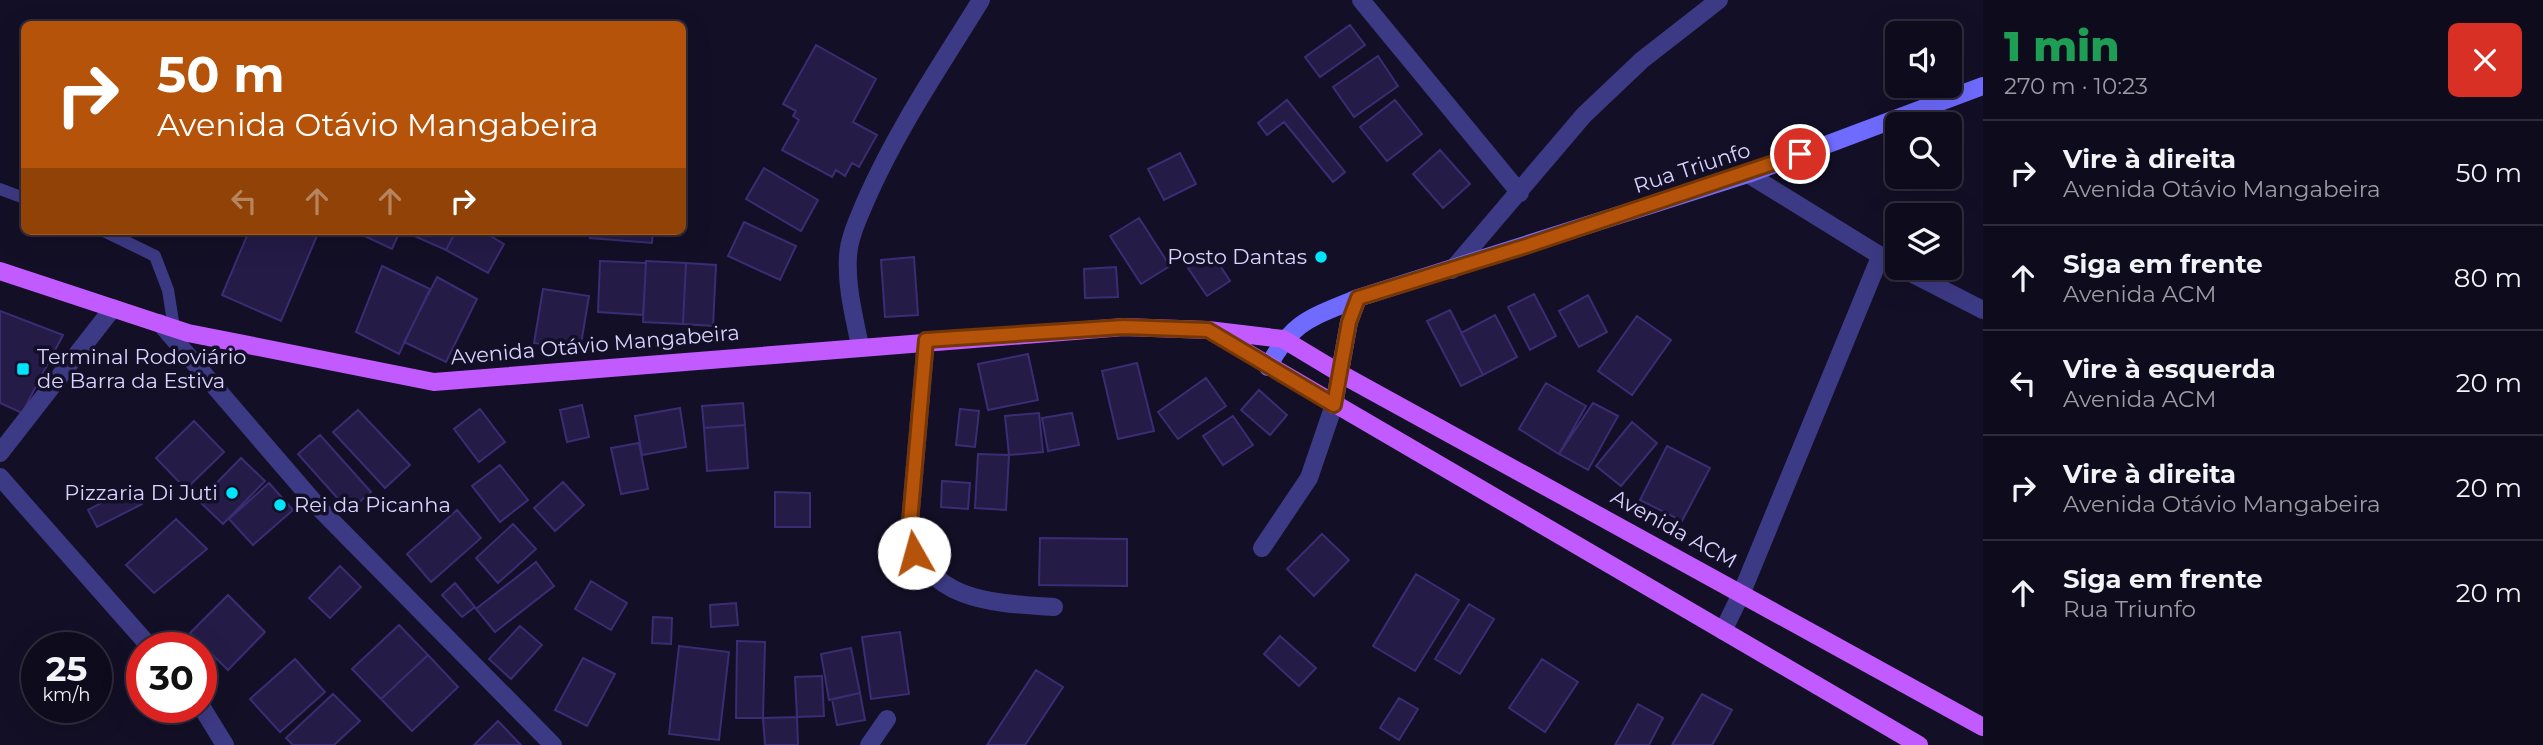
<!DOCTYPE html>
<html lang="pt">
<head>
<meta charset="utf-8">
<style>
  body { margin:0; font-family:Montserrat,sans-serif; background:#171425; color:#f1f3f6; height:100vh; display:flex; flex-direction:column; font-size:26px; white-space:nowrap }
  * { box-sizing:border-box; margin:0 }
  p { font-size:23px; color:#9b9ba3 }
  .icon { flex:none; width:38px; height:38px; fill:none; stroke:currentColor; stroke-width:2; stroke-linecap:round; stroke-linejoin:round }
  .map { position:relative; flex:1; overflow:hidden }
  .sheet { display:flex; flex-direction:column; background:#0e0b1c; width:560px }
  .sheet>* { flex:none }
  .banner { position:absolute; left:21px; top:21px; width:665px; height:214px; border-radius:10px; box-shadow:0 7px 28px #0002,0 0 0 2px #2e2b3b; background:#b45309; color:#fff; overflow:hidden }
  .controls { position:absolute; left:1885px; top:21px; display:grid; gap:14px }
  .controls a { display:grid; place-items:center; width:77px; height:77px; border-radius:10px; background:#0e0b1c; box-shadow:0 7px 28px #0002,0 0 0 2px #2e2b3b; font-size:35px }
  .speed { position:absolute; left:21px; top:632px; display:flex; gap:14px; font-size:35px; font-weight:700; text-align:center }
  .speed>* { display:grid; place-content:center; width:91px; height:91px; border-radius:50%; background:#0e0b1c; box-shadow:0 7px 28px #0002,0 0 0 2px #2e2b3b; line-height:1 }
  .speed small { font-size:18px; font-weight:400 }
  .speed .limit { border:10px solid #d22; background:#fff; color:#111 }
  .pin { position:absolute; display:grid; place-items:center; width:60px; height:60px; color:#fff; margin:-30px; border:4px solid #fff; border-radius:50%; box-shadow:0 2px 7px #0007 }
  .me { position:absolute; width:77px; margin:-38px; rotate:353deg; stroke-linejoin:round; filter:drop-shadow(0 0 5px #0008) }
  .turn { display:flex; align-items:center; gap:24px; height:147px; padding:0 21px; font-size:32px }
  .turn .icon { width:91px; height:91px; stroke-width:2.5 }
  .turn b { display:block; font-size:49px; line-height:60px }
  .lanes { display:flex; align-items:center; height:66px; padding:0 21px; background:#0003; justify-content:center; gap:35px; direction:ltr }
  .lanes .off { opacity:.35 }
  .round { display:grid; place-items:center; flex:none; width:74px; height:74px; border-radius:10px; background:#171425 }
  .overview { display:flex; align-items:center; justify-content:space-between; height:119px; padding:0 21px }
  h1 { font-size:42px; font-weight:800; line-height:52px; color:#1e9e55 }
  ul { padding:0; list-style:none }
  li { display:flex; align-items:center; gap:21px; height:105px; padding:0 21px; border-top:2px solid #2e2b3b }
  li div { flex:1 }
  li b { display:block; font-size:26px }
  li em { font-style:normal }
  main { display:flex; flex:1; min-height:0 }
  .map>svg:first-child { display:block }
  .building { fill:#241b47; stroke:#3b2d73; stroke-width:2 }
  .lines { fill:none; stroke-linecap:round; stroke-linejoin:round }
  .lane { stroke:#3d3a85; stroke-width:12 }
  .street { stroke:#3d3a85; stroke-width:18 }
  .secondary { stroke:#6f6bff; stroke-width:18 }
  .primary { stroke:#c25bff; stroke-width:18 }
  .route-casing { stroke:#753606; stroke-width:18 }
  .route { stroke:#b45309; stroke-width:12 }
  .poi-dot { fill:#00e5ff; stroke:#130f26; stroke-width:2.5 }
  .labels { text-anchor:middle; stroke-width:7; stroke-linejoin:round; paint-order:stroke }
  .street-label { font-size:21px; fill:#d9d4ff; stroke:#130f26 }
  .poi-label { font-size:21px; fill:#d9d4ff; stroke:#130f26; text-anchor:end }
</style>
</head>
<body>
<main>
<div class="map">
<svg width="1983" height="745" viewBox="0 0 1983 745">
  <rect width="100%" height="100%" fill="#130f26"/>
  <!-- building -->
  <path class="building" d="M1350,25l15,20 -45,32 -15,-20z
    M816,45l60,34 -23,43 24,13 -18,32 -7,-4 -7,13 -9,-6 -4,7 -50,-27 17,-30 -6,-4 3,-5 -13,-7z
    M1378,56l20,30 -44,31 -21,-30z
    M1287,100l58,72 -12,10 -49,-60 -17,13 -9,-12z
    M1395,100l27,34 -35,27 -27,-34z
    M1440,150l30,34 -27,24 -30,-34z
    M1180,153l16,31 -32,16 -16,-31z
    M764,168l54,32 -17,31 -55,-32z
    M1139,218l31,48 -29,18 -31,-48z
    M744,222l52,24 -16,34 -52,-24z
    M249,231h70l-38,90 -59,-26z
    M354,231h46l-8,18z
    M403,231h48l4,2 -9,17z
    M456,231h26l22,13 -16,29 -42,-23z
    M591,231h62l-1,12 -62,-5z
    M1212,253l18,28 -23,15 -19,-28z
    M914,257l4,58 -33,2 -4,-57z
    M600,261l46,2 -3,52 -45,-3z
    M646,261l40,2 -3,61 -40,-2z
    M686,263l30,2 -3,61 -30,-2z
    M382,266l48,23 -31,65 -43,-22z
    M1116,267l2,30 -33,1 -1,-29z
    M437,277l40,22 -31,63 -42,-20z
    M543,289l46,7 -9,54 -46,-7z
    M1534,294l22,42 -26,14 -22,-43z
    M1588,295l19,37 -28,15 -20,-36z
    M1450,310l33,65 -22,11 -34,-65z
    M0,311l63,24 -41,78 -22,-10z
    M1495,315l22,42 -34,18 -22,-42z
    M1637,316l34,24 -39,55 -34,-24z
    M1028,354l10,46 -50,10 -10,-46z
    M1137,363l17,68 -36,8 -16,-68z
    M1206,378l20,28 -48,33 -20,-27z
    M1546,383l40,23 -27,48 -40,-25z
    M1259,390l28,25 -17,20 -29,-25z
    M743,403l2,22 -41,3 -2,-22z
    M1593,403l25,13 -30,54 -29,-16z
    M582,405l7,32 -22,5 -7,-32z
    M680,408l6,39 -44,8 -7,-39z
    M480,409l25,33 -26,20 -25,-33z
    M960,409l19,2 -4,36 -19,-2z
    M358,410l52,55 -25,23 -52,-56z
    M1039,413l4,39 -34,3 -4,-39z
    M1072,413l7,32 -31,6 -6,-33z
    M1233,416l20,29 -30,20 -20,-29z
    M194,421l30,31 -38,37 -30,-31z
    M1632,422l25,21 -36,43 -25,-20z
    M745,425l3,43 -41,3 -3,-43z
    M320,435l51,57 -22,19 -51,-57z
    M639,443l9,46 -27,5 -10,-46z
    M1667,446l43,22 -28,53 -42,-21z
    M978,454l31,1 -3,55 -31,-2z
    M241,458l24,23 -42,43 -24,-23z
    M500,465l28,35 -28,22 -28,-36z
    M942,481l28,2 -2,26 -27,-2z
    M563,482l21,23 -29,26 -21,-23z
    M269,483l24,27 -40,35 -24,-26z
    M133,486l9,18 -45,23 -9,-17z
    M775,492l35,1v34h-35z
    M457,510l24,28 -50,44 -24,-28z
    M176,519l31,30 -53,44 -28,-28z
    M513,524l23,25 -38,34 -22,-25z
    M1322,534l27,26 -35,36 -27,-27z
    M1040,538l87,1v47l-88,-1z
    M536,562l18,24 -59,46 -19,-23z
    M340,566l21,21 -31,31 -21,-20z
    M1416,574l43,26 -44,71 -42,-25z
    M591,581l36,22 -16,27 -36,-21z
    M455,583l20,24 -13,10 -20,-22z
    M228,595l37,37 -37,38 -38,-37z
    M736,603l2,22 -27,2 -1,-22z
    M1469,604l25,15 -34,55 -25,-15z
    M653,617l19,1 -1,26 -19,-1z
    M399,625l29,30 -47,44 -29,-30z
    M520,626l22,19 -31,34 -22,-20z
    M900,632l9,62 -38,5 -9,-62z
    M1280,636l36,32 -17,18 -35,-32z
    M737,641l28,1 -2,76h-27z
    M679,646l50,6 -10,88 -50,-6z
    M851,648l9,45 -31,7 -8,-46z
    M428,655l30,32 -46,44 -31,-32z
    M583,658l32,16 -28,52 -32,-16z
    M295,659l30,33 -45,40 -30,-33z
    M1542,659l36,23 -33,50 -36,-24z
    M1036,670l27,17 -38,58h-38z
    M822,676l2,40 -27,1 -2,-40z
    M860,693l5,27 -28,5 -5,-26z
    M333,694l27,27 -26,24h-41l-7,-7z
    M1702,694l30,16 -20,35h-40z
    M1399,698l19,11 -19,31 -19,-12z
    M1638,704l25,14 -14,27h-34z
    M797,717l1,28h-33l-2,-27z
    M498,721l23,24h-47z"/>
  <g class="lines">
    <!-- lane -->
    <path class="lane" d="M0,189l24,9
      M104,231l51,25 13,34 6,38"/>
    <!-- street -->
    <path class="street" d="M1361,0l159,193
      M1748,174l149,92
      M1901,268l82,42
      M1452,270l132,-155 58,-55 77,-60
      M160,323l161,187 232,235
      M926,340l-17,193c19,69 84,70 145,74
      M860,346c-6,-30 -14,-60 -12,-90 1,-19 11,-39 18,-56 31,-71 75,-135 115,-200
      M0,453l113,-145
      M0,477l151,171
      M1262,548l47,-70 25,-73
      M1723,631l19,-39 138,-335
      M201,706l24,39
      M869,745l18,-26"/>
    <!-- secondary -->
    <path class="secondary" d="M1268,367c25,-47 43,-49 90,-69l390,-124 235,-88
      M1334,405l15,-83 9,-24"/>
    <!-- primary -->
    <path class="primary" d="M0,271l188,62 246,49 690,-55 84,3 75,9 58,35 642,353
      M1212,332l707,413"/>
  </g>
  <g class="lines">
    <!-- route casing -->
    <g class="route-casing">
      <path id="route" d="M914,553l-5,-20 17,-193 198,-13 84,3 126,75 15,-83 9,-24 168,-52 274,-92"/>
    </g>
    <!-- route -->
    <use href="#route" class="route"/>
  </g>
  <!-- markers -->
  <g class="poi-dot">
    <circle cx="1321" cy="257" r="7"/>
    <rect x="16" y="362" width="14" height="14" rx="3.5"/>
    <circle cx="232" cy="493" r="7"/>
    <circle cx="280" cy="505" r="7"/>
  </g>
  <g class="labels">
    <!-- street labels -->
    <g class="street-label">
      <text transform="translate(1692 168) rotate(-18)" y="7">Rua Triunfo</text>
      <text transform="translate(595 345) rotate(-5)" y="7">Avenida Otávio Mangabeira</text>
      <text transform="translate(1674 529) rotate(29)" y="7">Avenida ACM</text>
    </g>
    <!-- poi labels -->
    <g class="poi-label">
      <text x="1307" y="264">Posto Dantas</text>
      <text x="37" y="364" text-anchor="start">Terminal Rodoviário<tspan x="37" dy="24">de Barra da Estiva</tspan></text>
      <text x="218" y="500">Pizzaria Di Juti</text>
      <text x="294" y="512" text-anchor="start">Rei da Picanha</text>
    </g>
  </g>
</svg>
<div class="controls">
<a><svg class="icon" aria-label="sound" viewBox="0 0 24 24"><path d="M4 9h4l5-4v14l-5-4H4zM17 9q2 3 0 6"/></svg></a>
<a><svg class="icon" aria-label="search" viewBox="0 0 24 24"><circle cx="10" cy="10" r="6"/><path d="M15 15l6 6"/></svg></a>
<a><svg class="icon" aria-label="layers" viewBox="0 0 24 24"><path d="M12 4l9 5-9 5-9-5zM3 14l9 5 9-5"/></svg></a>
</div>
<div class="speed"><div>25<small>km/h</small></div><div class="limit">30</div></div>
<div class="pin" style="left:1800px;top:154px;background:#d93025"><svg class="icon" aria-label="arrive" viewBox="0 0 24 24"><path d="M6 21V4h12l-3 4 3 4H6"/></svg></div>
<svg class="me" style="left:914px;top:553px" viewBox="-20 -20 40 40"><circle r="19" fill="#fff"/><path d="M0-13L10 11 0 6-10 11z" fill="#b45309"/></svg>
<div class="banner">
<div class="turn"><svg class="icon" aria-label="right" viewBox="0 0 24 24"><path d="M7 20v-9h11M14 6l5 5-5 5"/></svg><div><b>50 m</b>Avenida Otávio Mangabeira</div></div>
<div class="lanes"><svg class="icon off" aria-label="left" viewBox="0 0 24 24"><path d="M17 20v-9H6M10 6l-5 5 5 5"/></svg><svg class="icon off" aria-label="ahead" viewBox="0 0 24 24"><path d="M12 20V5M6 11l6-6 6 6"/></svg><svg class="icon off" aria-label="ahead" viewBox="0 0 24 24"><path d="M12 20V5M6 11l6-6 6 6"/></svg><svg class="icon" aria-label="right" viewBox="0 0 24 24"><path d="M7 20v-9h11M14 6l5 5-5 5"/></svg></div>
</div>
</div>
<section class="sheet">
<div class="overview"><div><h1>1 min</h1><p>270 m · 10:23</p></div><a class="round" style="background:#d93025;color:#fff"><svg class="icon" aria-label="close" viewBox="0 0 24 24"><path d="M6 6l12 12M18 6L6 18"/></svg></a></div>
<ul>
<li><svg class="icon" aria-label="right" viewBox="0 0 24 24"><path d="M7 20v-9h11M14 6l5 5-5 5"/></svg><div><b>Vire à direita</b><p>Avenida Otávio Mangabeira</p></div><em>50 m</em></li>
<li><svg class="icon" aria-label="ahead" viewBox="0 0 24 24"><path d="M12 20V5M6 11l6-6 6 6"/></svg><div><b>Siga em frente</b><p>Avenida ACM</p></div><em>80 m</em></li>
<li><svg class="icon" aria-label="left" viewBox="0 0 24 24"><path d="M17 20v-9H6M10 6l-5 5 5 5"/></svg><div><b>Vire à esquerda</b><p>Avenida ACM</p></div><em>20 m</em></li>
<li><svg class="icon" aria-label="right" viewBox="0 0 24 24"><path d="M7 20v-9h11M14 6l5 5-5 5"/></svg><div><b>Vire à direita</b><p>Avenida Otávio Mangabeira</p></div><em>20 m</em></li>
<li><svg class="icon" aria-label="ahead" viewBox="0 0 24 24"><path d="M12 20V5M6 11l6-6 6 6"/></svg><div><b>Siga em frente</b><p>Rua Triunfo</p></div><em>20 m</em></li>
</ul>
</section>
</main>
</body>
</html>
